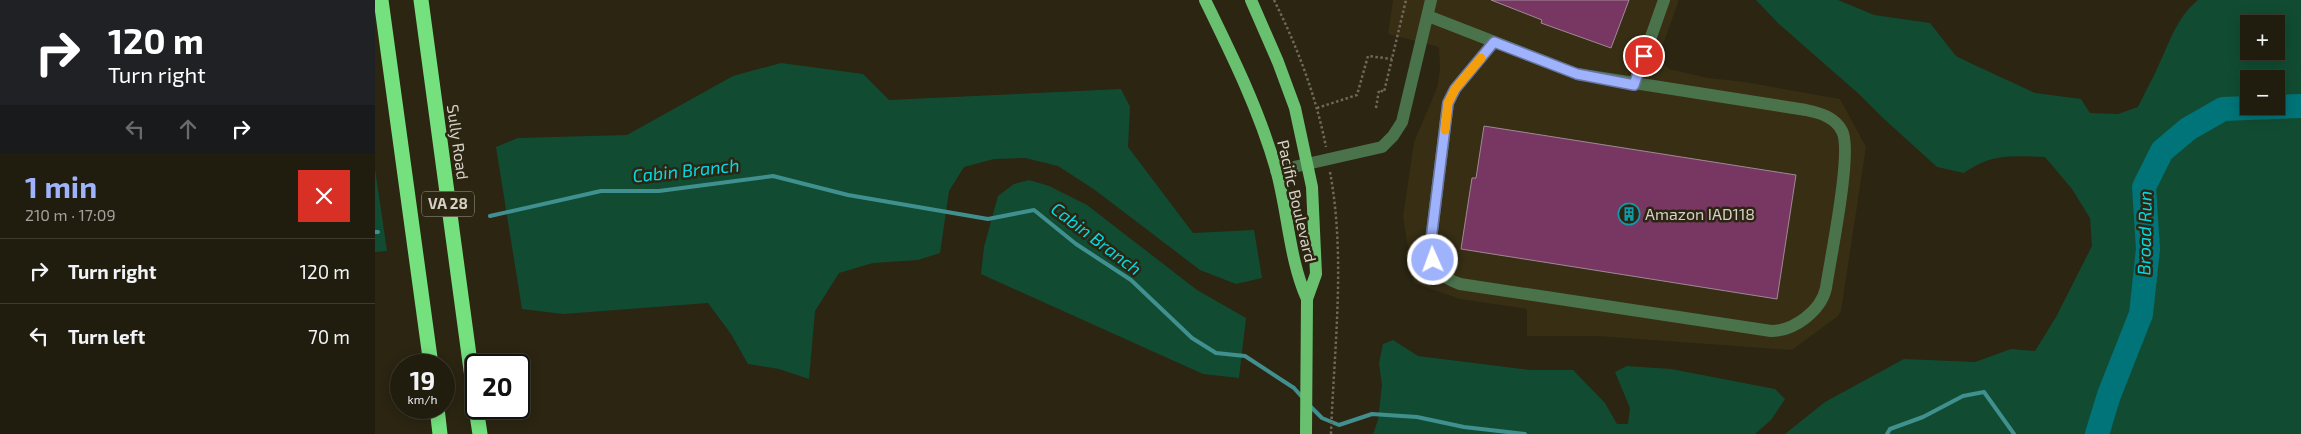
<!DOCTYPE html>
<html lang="en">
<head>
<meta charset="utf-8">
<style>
  body { margin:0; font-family:"Exo 2",sans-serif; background:#2d291c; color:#f1f3f6; height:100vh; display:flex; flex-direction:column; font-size:19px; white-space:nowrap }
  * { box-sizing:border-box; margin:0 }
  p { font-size:16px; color:#a2a19e }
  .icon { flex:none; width:28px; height:28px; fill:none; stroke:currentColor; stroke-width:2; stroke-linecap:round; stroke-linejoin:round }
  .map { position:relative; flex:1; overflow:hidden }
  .drawer { display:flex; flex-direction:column; background:#201c0e; width:375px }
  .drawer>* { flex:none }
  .guide { background:#202124; color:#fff; overflow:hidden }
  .buttons { position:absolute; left:1865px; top:15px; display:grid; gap:10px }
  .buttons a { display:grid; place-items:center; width:45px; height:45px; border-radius:0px; background:#201c0e; box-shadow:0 2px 12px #0003,0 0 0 1px #3d3a2e; font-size:25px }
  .speed { position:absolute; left:15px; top:354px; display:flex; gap:10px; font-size:25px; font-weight:700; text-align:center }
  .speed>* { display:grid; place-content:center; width:65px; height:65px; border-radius:50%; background:#201c0e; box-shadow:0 2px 12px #0003,0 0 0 1px #3d3a2e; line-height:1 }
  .speed small { font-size:12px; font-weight:400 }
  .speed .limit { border:2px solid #111; border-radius:8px; background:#fff; color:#111 }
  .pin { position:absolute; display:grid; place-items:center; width:42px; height:42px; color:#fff; margin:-21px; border:2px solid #fff; border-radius:50%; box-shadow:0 1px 5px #0007 }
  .me { position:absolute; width:55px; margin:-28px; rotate:358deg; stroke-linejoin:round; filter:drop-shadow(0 0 4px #0008) }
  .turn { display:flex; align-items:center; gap:18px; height:105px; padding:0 25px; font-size:22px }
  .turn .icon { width:65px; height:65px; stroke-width:2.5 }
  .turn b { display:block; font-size:35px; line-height:42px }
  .lanes { display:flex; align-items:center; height:48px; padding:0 25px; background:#0003; justify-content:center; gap:25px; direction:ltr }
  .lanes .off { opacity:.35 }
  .round { display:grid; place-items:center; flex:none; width:52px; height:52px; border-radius:0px; background:#2d291c }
  .summary { display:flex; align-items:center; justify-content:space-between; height:85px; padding:0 25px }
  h1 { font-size:30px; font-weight:700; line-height:38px; color:#9fb3fd }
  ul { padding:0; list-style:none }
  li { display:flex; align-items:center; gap:15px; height:65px; padding:0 25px; border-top:1px solid #3d3a2e }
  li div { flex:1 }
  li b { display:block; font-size:19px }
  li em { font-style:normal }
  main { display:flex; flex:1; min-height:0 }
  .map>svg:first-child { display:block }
  .built { fill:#372e14 }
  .green { fill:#114c32; fill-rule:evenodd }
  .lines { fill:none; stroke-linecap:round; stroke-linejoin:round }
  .stream { stroke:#40908f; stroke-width:4 }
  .river { stroke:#007478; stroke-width:24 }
  .building { fill:#783763; stroke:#9f8996 }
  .path { stroke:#6e6959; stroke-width:2.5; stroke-dasharray:2.5 2.5; stroke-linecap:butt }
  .minor { stroke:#4a734c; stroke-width:12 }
  .major { stroke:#69c170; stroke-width:12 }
  .highway { stroke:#74e07e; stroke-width:15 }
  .route-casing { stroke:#6774a4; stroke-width:12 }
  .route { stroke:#9fb3fd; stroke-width:9 }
  .slow { stroke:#f59e0b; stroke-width:9 }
  .labels { text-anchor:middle; stroke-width:5; stroke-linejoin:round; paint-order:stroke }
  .shield { fill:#2b2512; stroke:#a29d90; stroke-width:1 }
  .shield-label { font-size:15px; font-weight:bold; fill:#d5d1c6 }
  .street-label { font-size:16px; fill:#d5d1c6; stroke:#2b2512 }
  .poi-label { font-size:16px; fill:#d5d1c6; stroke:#2b2512; text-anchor:start }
  .water-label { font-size:18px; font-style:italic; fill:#01dce4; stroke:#2b2512 }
</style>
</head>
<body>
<main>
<section class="drawer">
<div class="guide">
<div class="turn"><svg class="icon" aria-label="right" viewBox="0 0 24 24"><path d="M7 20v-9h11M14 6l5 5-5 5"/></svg><div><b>120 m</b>Turn right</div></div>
<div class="lanes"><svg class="icon off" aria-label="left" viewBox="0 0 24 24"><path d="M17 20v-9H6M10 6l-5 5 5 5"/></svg><svg class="icon off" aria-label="ahead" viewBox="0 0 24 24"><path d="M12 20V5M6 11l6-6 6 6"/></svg><svg class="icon" aria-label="right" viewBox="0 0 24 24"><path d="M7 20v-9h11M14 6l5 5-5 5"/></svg></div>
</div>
<div class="summary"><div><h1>1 min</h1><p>210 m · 17:09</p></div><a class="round" style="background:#d93025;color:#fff"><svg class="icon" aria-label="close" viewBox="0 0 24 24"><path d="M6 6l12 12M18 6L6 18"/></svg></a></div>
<ul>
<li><svg class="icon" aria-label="right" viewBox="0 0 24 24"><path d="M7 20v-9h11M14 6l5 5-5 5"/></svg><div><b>Turn right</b></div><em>120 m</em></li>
<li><svg class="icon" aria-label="left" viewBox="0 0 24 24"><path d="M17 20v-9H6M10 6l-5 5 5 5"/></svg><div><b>Turn left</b></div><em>70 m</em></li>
</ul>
</section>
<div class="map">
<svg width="1926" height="434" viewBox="0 0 1926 434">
  <rect width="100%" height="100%" fill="#2b2512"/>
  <!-- built -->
  <path class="built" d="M1018,0h286l-17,47 2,16 5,6 39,9 37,4 95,17 26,48 -25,164 -3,5 -46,34 -195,-14h-70v-27l-67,-10 -46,-16 -11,-66 11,-75 23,-54 3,-18 -1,-23 -51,-13z"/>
  <!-- green -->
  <path class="green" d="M1381,0h82l36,15 56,8 26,33 12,6 67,31 46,6 9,14 28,1 20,-7c6,-13 13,-25 19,-38 12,-25 19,-51 41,-69h103v434h-516l40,-32 79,-43 71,3 36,-13 24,2 21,-34 36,-71 -2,-28 -18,-29 -27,-32c-33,-1 -53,-4 -81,16l-27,-6 -54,-49 -23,-23 -81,-71zM1874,24h27v27h-27zM1874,79h27v27h-27z
    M406,63l82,11 26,26 232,-11 9,18 -2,40 65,86 61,-3 8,48 -26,6 -36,-14 -105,-80 -37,-24 -33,-8 -31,1 -30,8 -15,24 -9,62 -22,7 -45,3 -34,10 -24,38 -6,68 -30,-10 -31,-5 -17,-30 -23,-31 -145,11 -41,-5 -26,-162 22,-9 109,-3 106,-59z
    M0,169l12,82 -12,1z
    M654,180l20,6 38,19 110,85 49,28 -7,60 -36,-4 -222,-100 3,-27 14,-51 16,-12z
    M1018,340l25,16 112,14h43l32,33 12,21h11l2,-16 -15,-36 12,-6 44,3 104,20 10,10 -14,21 -16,14h-382l5,-14 4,-35 -3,-22 4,-19z"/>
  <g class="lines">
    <!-- stream -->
    <path class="stream" d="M115,216l111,-25h58l114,-15 75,19 140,24 46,-9 42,34 55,36 61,58 24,15 29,3 49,32 8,9
      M0,232h3
      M935,406l12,12 17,7 33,-11 45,3 47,10 61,7
      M1512,434l3,-5 33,-12 40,-21 21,-4 30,42"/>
    <!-- river -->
    <path class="river" d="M1722,434l12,-39 32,-81 7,-65 -4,-62 18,-36 26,-22 35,-20 78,-3"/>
  </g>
  <!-- building -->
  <path class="building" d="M1116,0h138l-18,48 -70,-25 1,-3z
    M1109,126l312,49 -19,124 -316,-50 11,-71h4z"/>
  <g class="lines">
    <!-- path -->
    <path class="path" d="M899,0c23,46 42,96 52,147
      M942,108l40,-13 11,-39 24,3
      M1001,108l3,-18 5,2 22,-92
      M955,172c16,86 4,176 1,262"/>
    <!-- minor -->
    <path class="minor" d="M1053,16l149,58 229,36c14,3 29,7 36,21 11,20 -12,129 -16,157 -5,23 -32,43 -55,43l-311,-47c-23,-8 -30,-20 -29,-44l17,-137 7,-14 39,-47
      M1259,85l30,-85
      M901,171l106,-24 11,-11 9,-14 29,-122"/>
    <!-- major -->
    <path class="major" d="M830,0c27,55 54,110 71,169 12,43 13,90 31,130
      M876,0l27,62 17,46 17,79 4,87 -9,25 -1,135"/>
    <!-- highway -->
    <path class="highway" d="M6,0l50,365
      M46,0l55,407
      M62,408l3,26
      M101,408l4,26"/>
  </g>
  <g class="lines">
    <!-- route casing -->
    <g class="route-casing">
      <path id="route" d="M1058,260l-2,-20 17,-137 7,-14 39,-47 83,32 57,11 10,-29"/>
    </g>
    <!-- route -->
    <use href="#route" class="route"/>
    <!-- slow -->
    <path class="slow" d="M1070,130l3,-27 7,-14 26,-31"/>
  </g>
  <!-- icons -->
  <defs>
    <g id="building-ring" transform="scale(1.125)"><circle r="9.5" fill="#2b2512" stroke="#0f9aa8" stroke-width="1.5"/><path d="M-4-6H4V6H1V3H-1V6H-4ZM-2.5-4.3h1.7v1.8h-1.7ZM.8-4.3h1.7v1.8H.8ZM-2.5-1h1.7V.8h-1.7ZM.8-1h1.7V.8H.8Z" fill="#0f9aa8"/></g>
  </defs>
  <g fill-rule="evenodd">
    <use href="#building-ring" x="1254" y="214"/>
  </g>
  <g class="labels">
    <!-- shield labels -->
    <rect class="shield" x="47" y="191.5" width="52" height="25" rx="4"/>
    <g class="shield-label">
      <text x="73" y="209">VA 28</text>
    </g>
    <!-- street labels -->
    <g class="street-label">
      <text transform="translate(83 142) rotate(82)" y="6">Sully Road</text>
      <text transform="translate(922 201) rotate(77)" y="6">Pacific Boulevard</text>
    </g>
    <!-- poi labels -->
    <g class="poi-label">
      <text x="1270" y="220">Amazon IAD118</text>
    </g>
    <!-- water labels -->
    <g class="water-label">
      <text transform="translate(311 171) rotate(-6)" y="6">Cabin Branch</text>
      <text transform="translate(1770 233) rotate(-89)" y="6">Broad Run</text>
      <text transform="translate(721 239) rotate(37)" y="6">Cabin Branch</text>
    </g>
  </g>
</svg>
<div class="buttons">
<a>+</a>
<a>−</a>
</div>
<div class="speed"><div>19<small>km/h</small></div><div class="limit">20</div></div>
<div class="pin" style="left:1269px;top:56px;background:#d93025"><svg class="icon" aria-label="arrive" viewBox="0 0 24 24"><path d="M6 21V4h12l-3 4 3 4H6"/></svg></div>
<svg class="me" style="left:1058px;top:260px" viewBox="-20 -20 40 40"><circle r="17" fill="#9fb3fd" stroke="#fff" stroke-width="3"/><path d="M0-11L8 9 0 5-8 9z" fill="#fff"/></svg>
</div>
</main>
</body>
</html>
